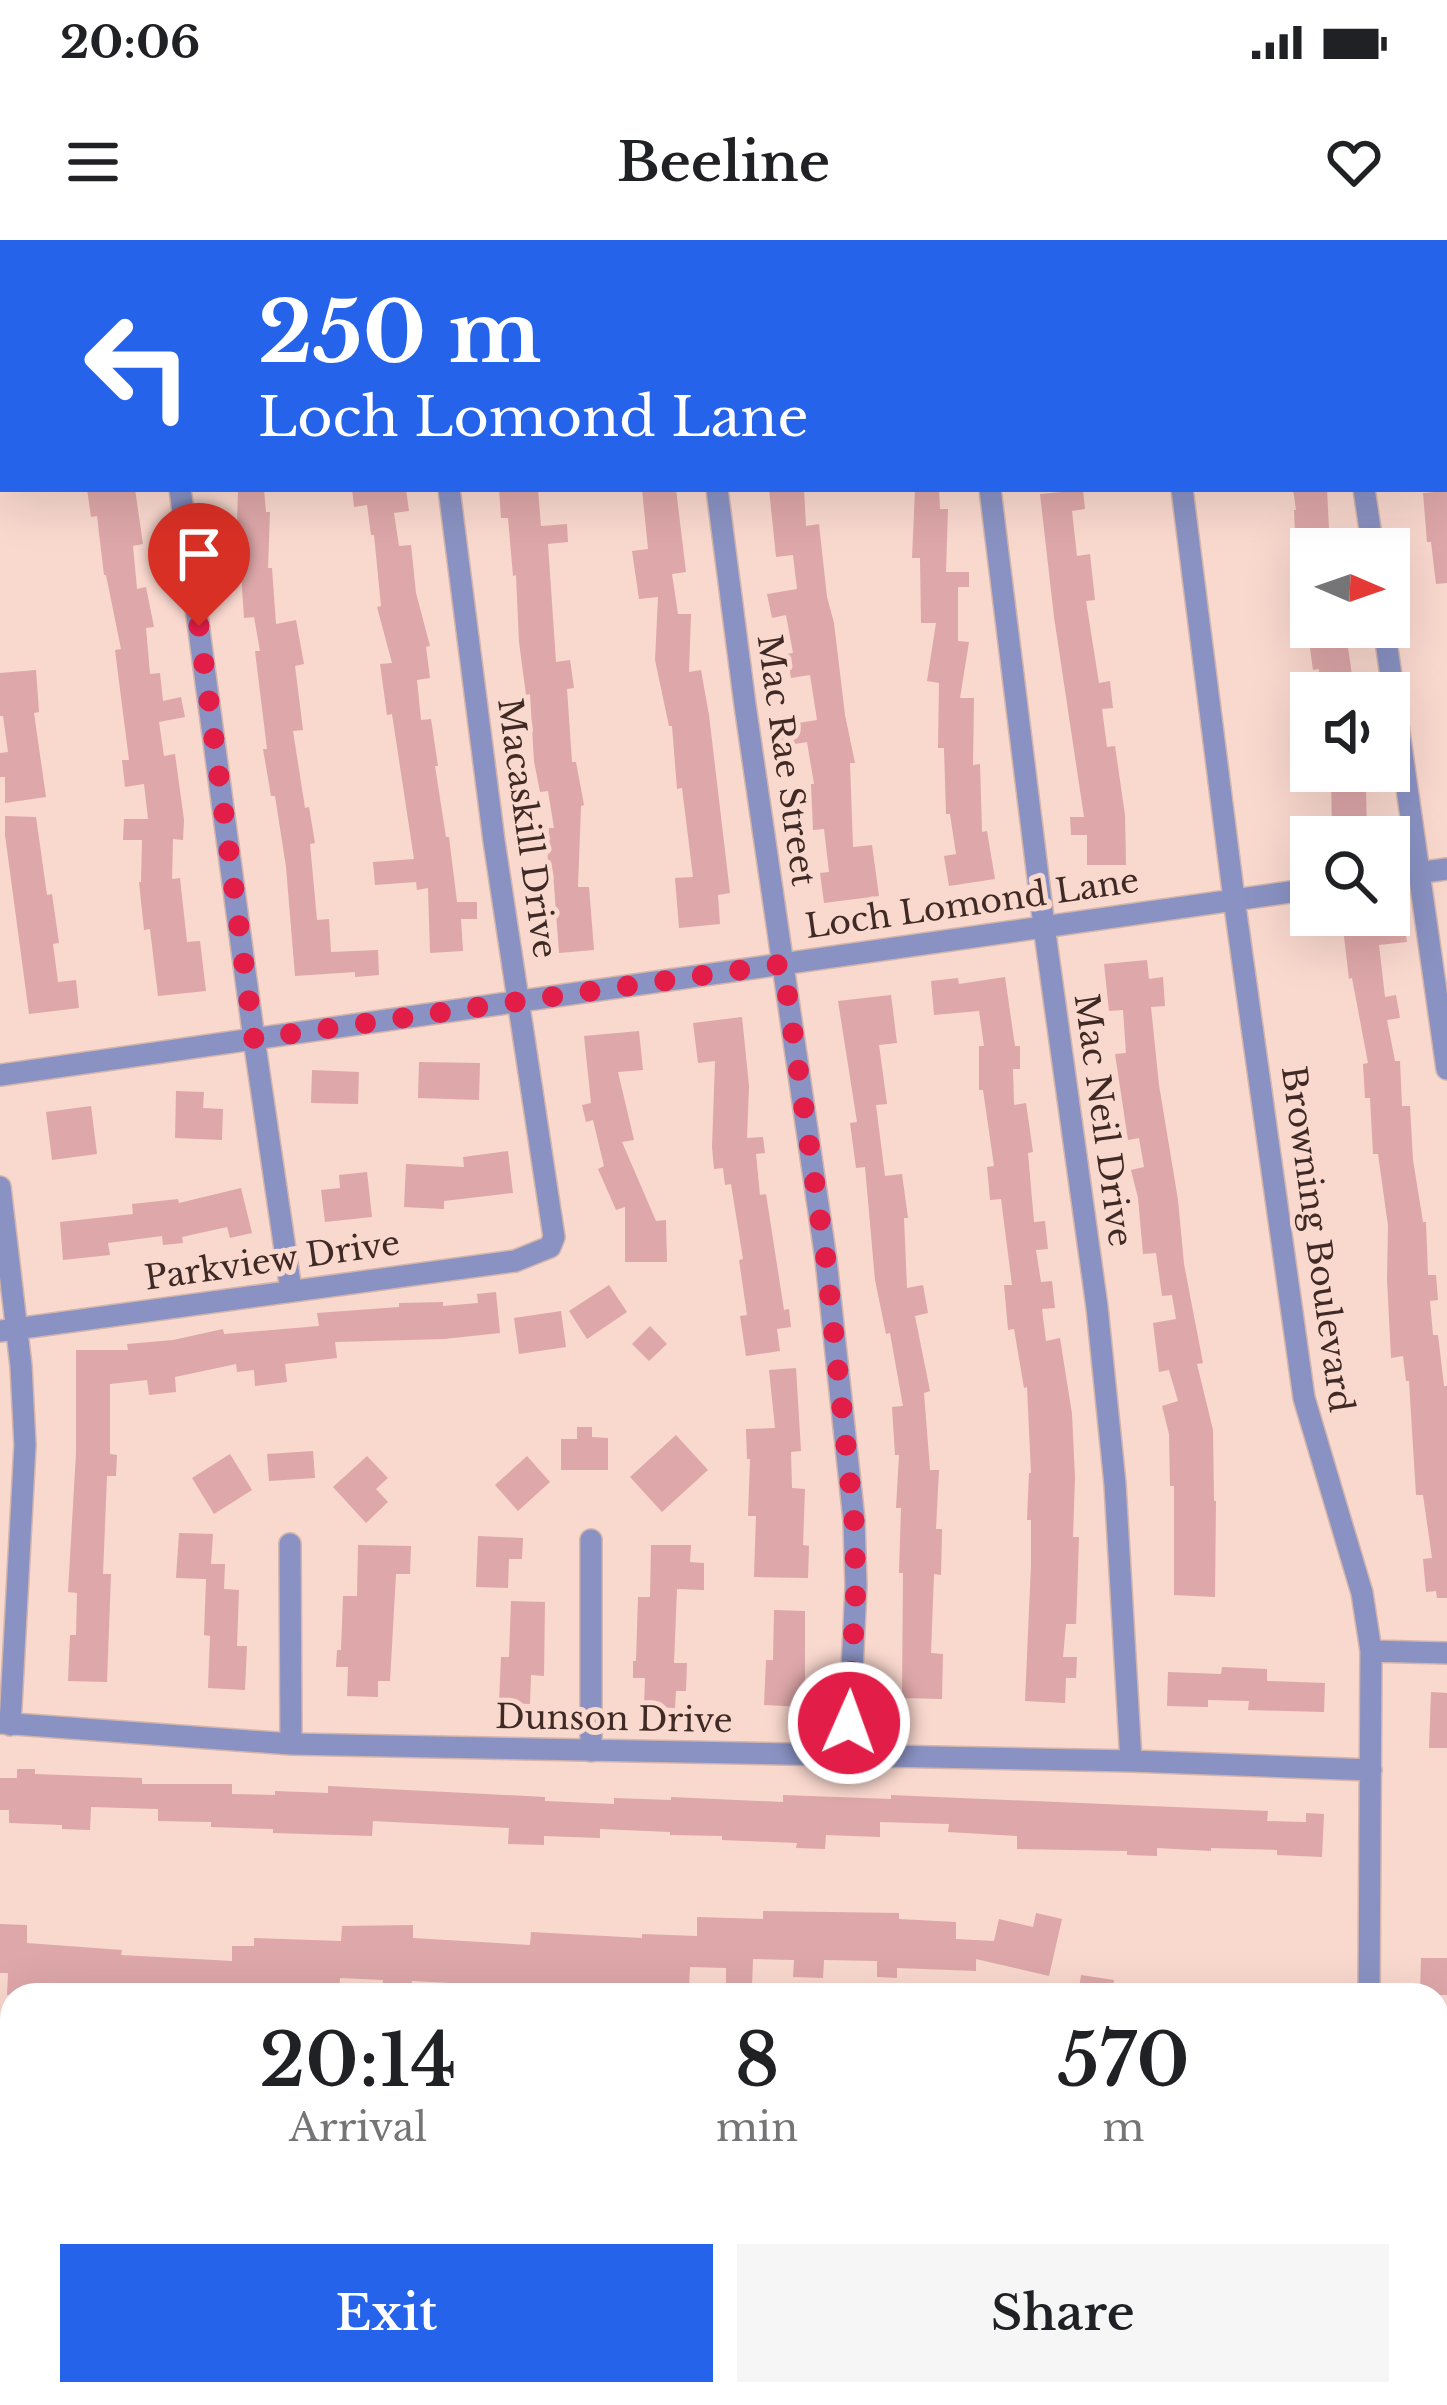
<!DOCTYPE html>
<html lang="en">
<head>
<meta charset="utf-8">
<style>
  body { margin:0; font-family:"Libre Baskerville",serif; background:#f6f6f6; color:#202124; height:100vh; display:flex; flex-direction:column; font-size:45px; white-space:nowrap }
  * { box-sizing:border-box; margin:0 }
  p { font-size:39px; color:#757577 }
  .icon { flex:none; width:66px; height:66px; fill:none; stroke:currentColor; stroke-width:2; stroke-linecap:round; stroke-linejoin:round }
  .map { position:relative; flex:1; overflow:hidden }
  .details { position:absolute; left:0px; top:1743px; width:1449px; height:423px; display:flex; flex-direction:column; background:#fff; border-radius:36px 36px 0 0; box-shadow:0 12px 48px #0002 }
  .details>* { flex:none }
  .hud { position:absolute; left:0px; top:0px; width:1449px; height:252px; box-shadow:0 12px 48px #0002; background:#2563eb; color:#fff; overflow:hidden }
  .needle { width:78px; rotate:92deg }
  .fabs { position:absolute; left:1290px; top:288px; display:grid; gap:24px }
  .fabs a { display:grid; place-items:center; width:120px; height:120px; border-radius:0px; background:#fff; box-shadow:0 12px 48px #0002; font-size:60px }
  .pin { position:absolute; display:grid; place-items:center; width:102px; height:102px; color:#fff; margin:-123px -51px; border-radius:50% 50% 50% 0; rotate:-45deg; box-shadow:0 0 12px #0007 }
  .pin .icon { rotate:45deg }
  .me { position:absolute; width:132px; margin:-66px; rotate:2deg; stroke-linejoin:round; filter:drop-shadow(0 0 9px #0008) }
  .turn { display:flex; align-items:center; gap:42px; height:252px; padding:0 60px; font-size:54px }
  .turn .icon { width:156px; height:156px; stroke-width:2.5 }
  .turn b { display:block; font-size:84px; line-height:102px }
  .eta { display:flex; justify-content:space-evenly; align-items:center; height:204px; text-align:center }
  .eta b { font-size:72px; font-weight:600; line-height:84px }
  .button { display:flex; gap:24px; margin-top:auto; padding:24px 60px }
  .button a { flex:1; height:138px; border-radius:0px; background:#2563eb; color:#fff; font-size:48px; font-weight:600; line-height:138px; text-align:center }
  .button a+a { background:#f6f6f6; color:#202124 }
  .status { display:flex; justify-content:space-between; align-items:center; height:84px; padding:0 60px; background:#fff; direction:ltr }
  .status svg { height:33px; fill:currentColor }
  header { display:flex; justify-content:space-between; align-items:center; height:156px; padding:0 60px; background:#fff; font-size:54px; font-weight:600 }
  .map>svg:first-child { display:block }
  .grass { fill:url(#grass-tufts) }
  .building { fill:#dea7a9 }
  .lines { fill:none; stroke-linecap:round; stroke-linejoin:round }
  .minor-casing { stroke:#d4b5ac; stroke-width:24 }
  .minor { stroke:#8a92c3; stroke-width:21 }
  .route { stroke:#e11d48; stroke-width:21; stroke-dasharray:0 37.8 }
  .labels { text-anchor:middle; stroke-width:10; stroke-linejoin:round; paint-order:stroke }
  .street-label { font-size:33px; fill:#3f2a25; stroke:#f9d8ce }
</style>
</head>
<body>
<div class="status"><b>20:06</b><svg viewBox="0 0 49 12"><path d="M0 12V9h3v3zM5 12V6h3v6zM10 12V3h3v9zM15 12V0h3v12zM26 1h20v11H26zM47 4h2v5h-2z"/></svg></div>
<header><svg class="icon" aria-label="menu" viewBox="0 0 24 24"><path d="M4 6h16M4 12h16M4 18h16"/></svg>Beeline<svg class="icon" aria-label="heart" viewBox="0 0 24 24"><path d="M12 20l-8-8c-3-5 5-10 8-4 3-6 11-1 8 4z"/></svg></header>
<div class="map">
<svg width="1447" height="2165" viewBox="0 0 1447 2165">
  <defs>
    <pattern id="grass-tufts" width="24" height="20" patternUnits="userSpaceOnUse" patternTransform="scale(3)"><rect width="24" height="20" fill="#eba490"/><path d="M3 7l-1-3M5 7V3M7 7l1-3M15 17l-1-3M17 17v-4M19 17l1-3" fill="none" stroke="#c08675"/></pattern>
  </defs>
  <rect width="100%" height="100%" fill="#f9d8ce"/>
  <!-- grass -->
  <path class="grass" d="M0,1968l12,4v182h462l11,11h-485z"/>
  <!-- building -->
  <path class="building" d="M87,249h48l8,55 -10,2 4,43 9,-2 8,40 -8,1 4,46 10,-1 3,28 18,-4 4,20 -26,5 5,34 11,-2 9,66 -1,20 -10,-1 -1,40 8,-1 7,64 13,-1 6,50 -48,5 -8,-67 -6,1 -5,-48h2l1,-42h-19l1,-21h24l-4,-35 -19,3 -3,-27h7l-14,-110 6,-1 -15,-74h-2l-7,-59 -6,1z
    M238,249h26l2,23h4l-2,56h4l4,56 20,-4 8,44 -9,2 8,64 -10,1 12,77 4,-1 6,36 -5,1 7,76 12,-1 2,33 47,-2 1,25 -24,2v-5l-60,4 -9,-109 -11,-71h-4l-8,-47h4l-12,-98h5l-6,-34 -10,1 -4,-61h-4z
    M352,249h54l3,22 -15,2 5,33 12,-1 5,48 14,53 -4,1 4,31 -13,2 4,40 10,-1 7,47h-3l11,71h3l8,65h20v17h-16l2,32 -33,2 -2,-65 -11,2 -1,-8 -41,3 -2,-23 41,-3 -22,-145 -5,1 -7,-51 12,-1 -15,-56 4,-1 -7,-71h-3l-4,-30 -13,2z
    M499,249h39l3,37 26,-2 1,18 -20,2 8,118 14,-2 4,28 -7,1 5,73h4l8,43 -3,1 -3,81h11l5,63 -35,3 -6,-81h-6l2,-44h5l-6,-37 -8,1 -6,-31 -4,-67 -4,1 -7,-53 -3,-67 -3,1 -5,-58h-7z
    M642,249h34l10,83 -14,2 6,40h13l-2,58 12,-2 8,45 21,178 -12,2 2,29 -41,4 -4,-50 18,-1 -11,-89 -5,1 -5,-63h-3l-14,-66 3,-63 -19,2 -7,-48 16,-2z
    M769,249h35l2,37 13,-2 8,73 7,26 11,92 10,48h-5l3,84 19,-2 7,51 -55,7 -4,-30 9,-1 -5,-43 -11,1 -2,-46h3l-7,-42 -25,4 -3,-20 38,-6 -7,-45 -19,3 -4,-24 6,-1 -7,-38 -14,3 -5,-24 30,-5 -4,-34 -17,2z
    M915,249h24l1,20h8l-2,63h23v15h-11v54l11,1 -9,56h14l-1,67 7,-1 2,68 5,-1 8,48 -46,7 -5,-30 12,-2 -6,-40h-4l-2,-66h-6l1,-65 -12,-2 9,-58h-15l-1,-65h-8z
    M1293,249h34l3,60h-19v7l-15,1 -2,-47h2z
    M1083,250l2,19 -13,2 5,45 13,-2 5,46 -9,1 13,82 11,-2 3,27 -11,1 5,38 8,-1 10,69 1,50h-39v-30h-16l-1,-18h14l-30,-200 -14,-123z
    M1447,251v92l-11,1 -5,-42h-4l-4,-49z
    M1307,387h38l7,48h6l-1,18h-39l1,-24 -6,1z
    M36,430l3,42 -5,1 12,84 -41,6v-26h-5v-24l8,-1 -5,-36h-3v-43z
    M1331,531h32l1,15h2l1,48 -35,1z
    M5,576l31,1 11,78 5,-1 7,49 -6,1 5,38 18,-2 3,28 -50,6 -24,-179z
    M1404,681l3,21 -28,3 6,52 11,-2 4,23 -13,2 8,41h5l2,45h8l3,54 10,62h3l2,53h8l2,25 -8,1 3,34h5l6,51h3v212h-10l-1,-7 -10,1 -3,-33 9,-1 -9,-63h-7l-7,-114h-3l-3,-25 -12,2 -4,-79 1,-53 -10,-72h-5l-3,-56h-5l-2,-34 5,-1 -16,-85 -3,1 -6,-51z
    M1147,720l2,19 14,-2 2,29 -14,1 8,78 19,115 6,64 19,99 -6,1 16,66 1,71h2l-1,96 -41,-2v-109h-4l-1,-52 -7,-28 16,-5 -9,-31 -10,2 -6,-49 23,-4 -4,-24 -10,1 -6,-43 -13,1 -5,-56 -7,-28 13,-3 -5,-29 -11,2 -13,-86 11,-1 -3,-43 -14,1 -5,-47z
    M1005,737l10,69h5v23h-7l1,36 12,-2 7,49 -5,1 6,69 11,-1 3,28 -12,1 5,32 11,-1 3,27 -13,1 4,32 14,-3 12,76 3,63 -2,60h6l-2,61 -1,26h-10l-3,33h14l-1,21h-10l-1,25 -40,-2 6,-136v-45h-4l2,-47h2l-4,-86 -3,1 -10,-59 -6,1 -4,-45h8l-11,-86 -11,1 -3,-33 7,-1 -11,-76h-4v-44h5l-5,-35 -45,4 -3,-34 27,-3 1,6z
    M891,755l6,48 -18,2 8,59 -11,1 9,71 17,-2 6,44h-4l3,70 16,-3 5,28 -13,3 15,75 -6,2 6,77h9l-3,59h6l-1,46 -7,-1 -3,79 12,1 -1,45 -40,-1 1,-125h-4l2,-65h-5l3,-53h-4l-3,-48 11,-1 -13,-73 -4,1 -11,-54 -10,-113 -9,1 -6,-45 7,-1 -19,-121z
    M742,777l7,69 -2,52 16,-1 2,16 -9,1 4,41 6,-1 18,116 5,-1 2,18 -14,2 3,22 -34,5 -6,-40 7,-1 -8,-55 4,-1 -12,-75 -6,1 -2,-17 -9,1 -2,-22 3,-86 -17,2 -5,-40z
    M639,791l4,39 -25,2 16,68 -12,2 34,79 10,-1 1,42h-42v-55l-9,3 -18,-41 6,-3 -11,-46 -7,2 -4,-17 9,-2 -7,-67z
    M419,822l61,1 -1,37 -61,-2z
    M312,830l47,2 -1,32 -47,-1z
    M176,851l28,1 -1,16 20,1 -1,31 -47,-2z
    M91,866l6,48 -45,6 -6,-48z
    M508,911l5,42 -69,8v8l-40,-2 2,-43 58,3 -1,-10z
    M367,932l5,45 -47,5 -4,-32 19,-2 -1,-13z
    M241,948l11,45 -22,5 -3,-11 -45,10 1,6 -20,2 -1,-9 -54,7 2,12 -47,5 -3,-38 73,-8 -1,-10 46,-5 1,4z
    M609,1045l18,27 -40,27 -18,-28z
    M496,1052l4,41 -56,6 -109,3 2,16 -52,6 2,18 -32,4 -1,-16 -17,2 -1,-8 -61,13 1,15 -27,3 -2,-15 -37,4v70l7,1 -1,21h-9l-4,98h8l-4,108 -39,-1 2,-46h6l1,-42 -9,-1 8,-139v-103h52l-1,-6 46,-4 50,-11 1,5 95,-8 -2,-13 82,-6v-4l44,-1v4l35,-3 -1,-9z
    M561,1071l5,36 -47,7 -5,-36z
    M650,1086l17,18 -18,17 -17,-17z
    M796,1128l5,83 -10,1 1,36 13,1 -2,56 6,1 -1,32 -54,-1 2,-61h-8l2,-57h-3l-1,-30 29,-1 -6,-58z
    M577,1187h15v10l16,1v32h-47v-31h16z
    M676,1195l32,35 -46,42 -32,-35z
    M313,1211l2,27 -46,3 -2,-27z
    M230,1214l22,36 -38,24 -22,-36z
    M367,1216l21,22 -12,11 12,13 -22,21 -33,-36z
    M527,1216l23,26 -32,29 -23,-26z
    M179,1293l34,1 -2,30h14l-1,25 15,1 -2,56h10l-2,44 -37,-2 2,-52 -6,-1 2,-56 -30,-1z
    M478,1296l45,2 -1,21h-13l-1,29 -32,-1z
    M358,1305l53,1 -1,28h-14l-6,107h-12v16l-31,-1 1,-29h-12l1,-17h4l2,-54h14z
    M651,1305h40l-1,17 14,1v27l-27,-1 -3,74h13l-1,28h-10l-1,17 -31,-1 1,-29h-12v-17h3l2,-64h12z
    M511,1361l34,1 -1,74 -13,-1 -1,29 -31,-1 2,-46h8z
    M774,1370l31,1v96l-41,-2 2,-45h7z
    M1222,1427l45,2v12l58,2 -1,29 -76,-2 1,-9 -41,-1v7l-41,-1 1,-34 53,2z
    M1431,1452l16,1v55h-18z
    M17,1529h18v5l107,4v6h90v10l43,1v-4l53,2v-7l217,11v4l69,3v-6l57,2v-3l112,5v-7l108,4v-4l377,16 -1,10 39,1v-9l18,1 -2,43 -45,-2v-5l-66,-2v3l-54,-3v8l-30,-1v-4l-110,-2v-13l-69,-4 1,-8 -69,-2v15l-54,-2 -1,14 -29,-1 1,-5 -75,-3v-4l-52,-1v-3l-70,-3v9l-56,-2v9l-36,-1 1,-16 -136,-7 -1,15 -99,-3v-4l-62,-2v-5l-53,-1v-12l-67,-2 -1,23 -28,-1v-4l-53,-2v-13h-9v-32h17z
    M763,1671l136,2v6l57,3v17l38,2 5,-22 34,8 3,-14 26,6 -13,57 -73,-17v12l-79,-3v10l-20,-1v-16l-53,-1 -1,18 -30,-1 1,-17 -41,-1 -1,27 -26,-1v-17l-36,-1 -1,19 -17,-1v10h-32v-9l-40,-1v10h-150v-12l-38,-2 -1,14h-29l1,-15 -43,-2 -1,17h-332l1,-22h-8v-49l27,1v18l95,7 -1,5 111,6v-15h22v-8l87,3 1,-15 71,-1v13l117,7 1,-13 111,6v-4l55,2v-19l66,2z
    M1421,1718h26v37h-27z
    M1081,1735l33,5 -2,15h-34z"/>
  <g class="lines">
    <!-- minor casing -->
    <g class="minor-casing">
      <path id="minor" d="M164,0v3
        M428,0l1,3
        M697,0v3
        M1155,0v3
        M1339,0v3
        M959,3v-3
        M180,249l74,550 37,251
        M717,249l28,216 81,555 28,260 2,66 -8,169
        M990,249l54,437 53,381 18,177 16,277
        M1182,249l52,410 70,499 58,195 9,58 -2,344
        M1364,249l9,60
        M1384,387l63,442
        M1389,637l58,-8
        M0,835l1311,-186
        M0,947l21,179 4,79 -15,280
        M0,1091l515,-70 35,-14 4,-10 -60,-396 -45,-352
        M290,1304l1,200
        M1371,1411l76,2
        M0,1483l291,21 840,17 240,9
        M591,1511v-211
        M0,1825l12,3
        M1437,1825l10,1
        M1437,2082h10
        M636,2154l6,11
        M934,2165l43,-11
        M1194,2165v-11
        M1351,2165v-11"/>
    </g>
    <!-- minor -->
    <use href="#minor" class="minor"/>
  </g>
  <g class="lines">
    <!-- route -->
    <path class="route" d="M199,386l55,413 529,-75 43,296 28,260 2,66 -7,137"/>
  </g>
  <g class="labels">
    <!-- street labels -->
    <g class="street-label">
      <text transform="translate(787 520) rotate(82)" y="12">Mac Rae Street</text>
      <text transform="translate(528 588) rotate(82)" y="12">Macaskill Drive</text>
      <text transform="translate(972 663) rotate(-8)" y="12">Loch Lomond Lane</text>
      <text transform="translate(1104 880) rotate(82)" y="12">Mac Neil Drive</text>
      <text transform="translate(1318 999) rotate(82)" y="12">Browning Boulevard</text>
      <text transform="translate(272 1020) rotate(-8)" y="12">Parkview Drive</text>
      <text transform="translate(614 1478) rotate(1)" y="12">Dunson Drive</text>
    </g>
  </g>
</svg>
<div class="fabs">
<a><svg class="needle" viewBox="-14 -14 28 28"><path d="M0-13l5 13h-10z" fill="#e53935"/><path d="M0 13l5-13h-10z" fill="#757577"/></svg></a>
<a><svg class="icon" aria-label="sound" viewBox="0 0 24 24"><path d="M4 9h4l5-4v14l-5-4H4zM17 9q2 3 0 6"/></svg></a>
<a><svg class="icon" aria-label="search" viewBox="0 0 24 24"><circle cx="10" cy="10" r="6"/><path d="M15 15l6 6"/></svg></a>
</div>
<div class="pin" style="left:199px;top:386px;background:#d93025"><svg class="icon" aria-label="arrive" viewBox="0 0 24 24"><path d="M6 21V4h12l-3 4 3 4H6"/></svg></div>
<svg class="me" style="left:849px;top:1483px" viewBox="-20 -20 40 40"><circle r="17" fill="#e11d48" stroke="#fff" stroke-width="3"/><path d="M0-11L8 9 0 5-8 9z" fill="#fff"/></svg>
<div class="hud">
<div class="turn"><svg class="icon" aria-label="left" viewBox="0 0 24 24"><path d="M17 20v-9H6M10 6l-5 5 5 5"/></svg><div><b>250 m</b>Loch Lomond Lane</div></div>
</div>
<section class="details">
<div class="eta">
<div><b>20:14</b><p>Arrival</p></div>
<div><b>8</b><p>min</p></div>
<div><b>570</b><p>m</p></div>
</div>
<div class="button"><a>Exit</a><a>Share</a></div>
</section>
</div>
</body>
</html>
